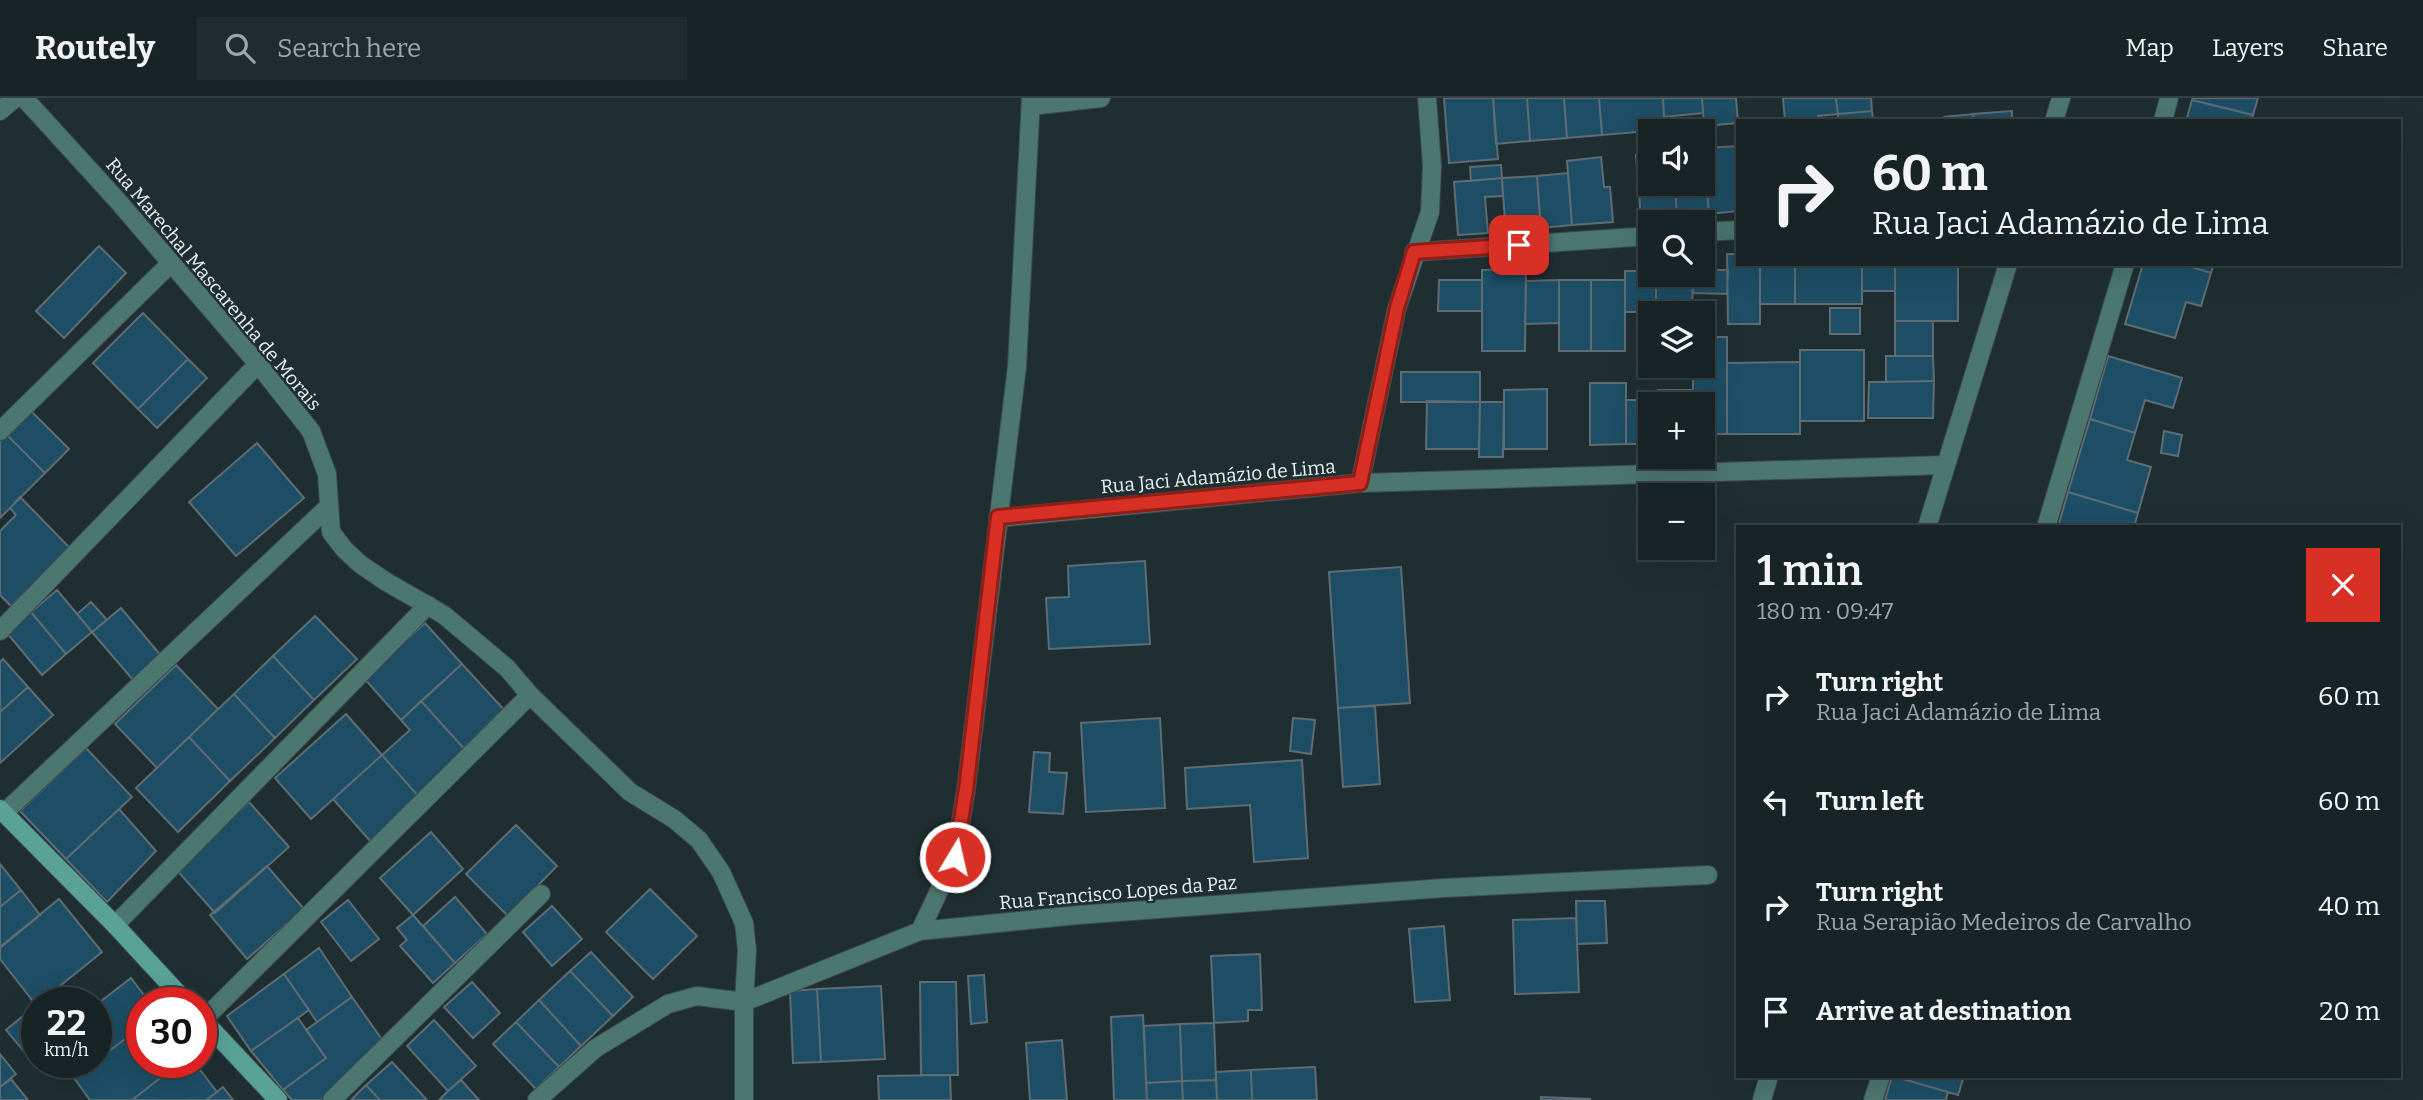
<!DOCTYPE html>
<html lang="en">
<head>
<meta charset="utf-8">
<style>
  body { margin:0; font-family:Bitter,serif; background:#202b2d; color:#f1f3f6; height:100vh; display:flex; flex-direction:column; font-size:26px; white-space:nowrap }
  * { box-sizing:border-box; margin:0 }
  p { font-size:23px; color:#9ea4a7 }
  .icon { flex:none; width:38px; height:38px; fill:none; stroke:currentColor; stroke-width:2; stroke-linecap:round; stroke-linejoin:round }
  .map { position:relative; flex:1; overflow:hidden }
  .side { position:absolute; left:1736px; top:427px; width:665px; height:553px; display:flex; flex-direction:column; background:#172325; border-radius:0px; box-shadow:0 7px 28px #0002,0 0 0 2px #364042 }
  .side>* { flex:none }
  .banner { position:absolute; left:1736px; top:21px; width:665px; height:147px; border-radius:0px; box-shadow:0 7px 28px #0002,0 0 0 2px #364042; background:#172325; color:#f1f3f6; overflow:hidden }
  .controls { position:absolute; left:1638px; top:21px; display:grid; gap:14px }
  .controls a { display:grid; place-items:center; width:77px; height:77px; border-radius:0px; background:#172325; box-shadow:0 7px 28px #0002,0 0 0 2px #364042; font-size:35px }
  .speed { position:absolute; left:21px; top:889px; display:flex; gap:14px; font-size:35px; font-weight:700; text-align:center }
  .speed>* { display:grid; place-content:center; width:91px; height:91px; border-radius:50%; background:#172325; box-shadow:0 7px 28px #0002,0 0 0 2px #364042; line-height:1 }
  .speed small { font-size:18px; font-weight:400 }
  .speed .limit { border:10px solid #d22; background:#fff; color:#111 }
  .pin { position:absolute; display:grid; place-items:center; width:60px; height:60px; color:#fff; margin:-30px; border-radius:14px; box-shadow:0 4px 10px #0006 }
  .me { position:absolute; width:77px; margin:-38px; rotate:9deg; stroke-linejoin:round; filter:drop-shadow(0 0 5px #0008) }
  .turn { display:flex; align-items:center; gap:24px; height:147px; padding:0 21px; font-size:32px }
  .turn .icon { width:91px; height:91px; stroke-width:2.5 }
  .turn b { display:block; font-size:49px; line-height:60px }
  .round { display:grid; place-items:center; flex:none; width:74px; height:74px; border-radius:0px; background:#202b2d }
  .summary { display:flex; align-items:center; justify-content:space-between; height:119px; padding:0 21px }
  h1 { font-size:42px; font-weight:600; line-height:52px }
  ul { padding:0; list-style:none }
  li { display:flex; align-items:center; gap:21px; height:105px; padding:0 21px }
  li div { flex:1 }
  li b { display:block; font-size:26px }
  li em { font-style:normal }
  header { display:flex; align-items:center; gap:42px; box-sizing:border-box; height:98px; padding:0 35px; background:#172325; border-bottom:2px solid #364042 }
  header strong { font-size:33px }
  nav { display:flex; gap:38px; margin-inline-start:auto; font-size:24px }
  .search { width:490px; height:63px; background:#202b2d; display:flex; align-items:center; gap:18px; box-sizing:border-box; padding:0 24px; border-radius:0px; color:#9ea4a7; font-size:26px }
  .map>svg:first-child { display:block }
  .building { fill:#1d4e66; stroke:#5f6c74; stroke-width:2 }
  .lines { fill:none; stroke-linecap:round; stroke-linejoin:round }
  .street-casing { stroke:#3b4a4c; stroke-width:20 }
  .secondary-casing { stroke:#3b4a4c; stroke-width:20 }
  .street { stroke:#4c776f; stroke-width:18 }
  .secondary { stroke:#5aa296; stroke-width:18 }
  .route-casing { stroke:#8d1f18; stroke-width:18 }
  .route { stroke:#d93025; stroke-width:12 }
  .labels { text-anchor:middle; stroke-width:5; stroke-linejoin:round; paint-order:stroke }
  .street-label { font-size:19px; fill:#e7f0f2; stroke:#1f2f31 }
</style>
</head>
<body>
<header>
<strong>Routely</strong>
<div class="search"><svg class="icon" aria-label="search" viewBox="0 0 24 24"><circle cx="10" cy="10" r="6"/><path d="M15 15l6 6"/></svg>Search here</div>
<nav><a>Map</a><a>Layers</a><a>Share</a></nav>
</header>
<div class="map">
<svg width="2423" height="1002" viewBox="0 0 2423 1002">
  <rect width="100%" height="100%" fill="#1f2f31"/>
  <!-- building -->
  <path class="building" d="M1444,0h49l5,61 -49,4z
    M1493,0h34l3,43 -34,3z
    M1527,0h37l3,40 -37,3z
    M1564,0h35l3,37 -35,3z
    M1599,0h64l2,33h-15v14l-2,-14 -46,4z
    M1663,0h39l1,15 -39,4z
    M1702,0h34l2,25 -34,3z
    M1783,0h53l2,16 -20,2 1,5h-34z
    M1836,0h35l1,13 -34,3z
    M2193,0h65l-5,17 -61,-15z
    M2192,2l61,15 -2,6h-65z
    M1872,13l1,10h-35v-7z
    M2012,13v10h-38l-1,-7z
    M1973,16l1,7h-30v-4z
    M1738,48v65l-29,3 -5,-66z
    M1703,50l6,66 -32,2 -2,-32h28z
    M1650,55v31h25l2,32 -36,4 -5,-65z
    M1601,59l3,30h6l3,35 -41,3 -5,-64z
    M1501,67l1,13 -31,3 -1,-14z
    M1568,75l4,52 -31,3 -4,-52z
    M1537,78l3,43 -35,3 -3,-44z
    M1502,80l1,18 -18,1 3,36 -30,2 -4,-53z
    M99,148l27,27 -62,65 -28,-27z
    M1727,156h11v10h22v60h-32z
    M1760,166h35v40h-35z
    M1795,166h67v40h-67z
    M1862,166h33v27h-33z
    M2143,166h38l30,9 -10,33 -15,-4 -11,36 -50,-14z
    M2181,166h33l-3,9z
    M1895,169h63v54h-63z
    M1526,171l-1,82h-43v-81z
    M1703,172h25l-1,24 -34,-1v-18h10z
    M1625,173h25v4h6v37h-31z
    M1656,177h37l-1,38h-36z
    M1439,182h43v31h-44z
    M1559,182v43l-34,1 1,-43z
    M1559,182h32v71h-32z
    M1591,182h34v71h-34z
    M1830,210h30v26h-30z
    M143,215l45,46 -50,50 -45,-46z
    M1895,223h38v35h-38z
    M1703,239h24v97h-24v-30h-10v-38h10z
    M1800,252h64v71h-64z
    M1886,258h47l1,25 -48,1z
    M2108,258l74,22 -9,30 -28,-8 -10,33 -45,-14z
    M188,261l19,19 -50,50 -19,-19z
    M1800,264v72h-73v-71z
    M1401,274h79v30h-79z
    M1934,283l-1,37h-65l1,-36z
    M1590,285h36v61l-36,1z
    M1547,291v60h-43v-59z
    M1658,292h35v14h-36z
    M1626,302h32l-1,4h-7v40h-24z
    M1427,303l53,1 -1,47h-53z
    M1480,304h24l-1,55h-24z
    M30,312l39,39 -24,24 -39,-39z
    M2090,321l45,14 -8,27 24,7 -13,46 -70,-21z
    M2164,333l18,4 -4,21 -17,-3z
    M6,336l39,39 -45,45v-78z
    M257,345l47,55 -68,58 -47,-54z
    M2068,394l70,21 -4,14h-76z
    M20,399l50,51 -59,58 -11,-11v-64l16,-16 -6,-7z
    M1145,463l5,83 -101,5 -3,-51 23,-1 -1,-31z
    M1401,469l9,136 -72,5 -9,-136z
    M57,492l35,42 -26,22 -35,-42z
    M91,504l16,18 -15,12 -15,-18z
    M121,510l41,49 -28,24 -42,-49z
    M31,514l35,42 -24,21 -35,-42z
    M315,518l42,43 -43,41 -41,-44z
    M425,525l37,41 -61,56 -37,-42z
    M273,558l41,44 -39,38 -41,-44z
    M3,561l25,28 -28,25v-50z
    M462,566l46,50 -40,39 -47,-52z
    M176,567l42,44 -61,59 -42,-44z
    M28,589l25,28 -53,48v-51z
    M234,596l41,44 -45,43 -41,-44z
    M421,603l47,52 -48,45 -38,-43 28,-25 -9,-10z
    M1375,608l5,78 -37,3 -5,-79z
    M346,616l36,41 -71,64 -36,-41z
    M1160,620l5,90 -79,4 -5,-89z
    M1293,620l22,2 -4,34 -21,-3z
    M189,639l41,44 -52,51 -42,-44z
    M86,650l46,49 -66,62 -46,-48z
    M1034,654l16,1 -1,19 18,1 -4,41 -34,-2z
    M382,657l38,43 -49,44 -38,-43z
    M1302,662l6,98 -54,4 -4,-57 -63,4 -2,-41z
    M249,704l40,45 -74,66 -40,-45z
    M119,711l37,42 -49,51 -41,-43z
    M516,727l41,41 -49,50 -42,-42z
    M431,734l32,37 -50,46 -33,-37z
    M0,766l21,26 -21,17z
    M267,768l37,43 -57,50 -37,-44z
    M650,791l47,47 -44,43 -47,-47z
    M21,792l19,25 -40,33v-41z
    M455,799l32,37 -32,29 -32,-37z
    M59,801l43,53 -66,53 -36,-46v-12z
    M348,802l31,39 -28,22 -30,-39z
    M1576,803h29l2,42 -30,1z
    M552,808l30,33 -30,27 -29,-34z
    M413,817l42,48 -22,20 -33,-37 7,-6 -10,-12z
    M1576,820l3,74 -64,2 -2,-74z
    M1444,828l6,74 -35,2 -6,-73z
    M319,850l33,49 -35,25 -33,-48z
    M591,854l42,45 -20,19 -43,-45z
    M1260,856l2,56h-14v11l-34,2 -3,-67z
    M570,873l43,45 -32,30 -42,-46z
    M284,876l25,36 -58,41 -24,-35z
    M984,877l3,47 -16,2 -3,-48z
    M131,880l19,25h-8v23l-46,35v-56z
    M472,884l28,31 -27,25 -29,-31z
    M920,884h36l2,93h-37z
    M881,888l4,73 -64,3 -4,-73z
    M56,890l12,15h-29z
    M817,891l4,73 -28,1 -3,-72z
    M352,899l31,44 -59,59h-32l-9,-10 43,-32 -20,-28z
    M539,902l42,46 -22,21 -43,-45z
    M36,907l1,41 -11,8 -20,-24z
    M1143,917l4,85h-33l-3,-83z
    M298,920l28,40 -43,32 -32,-39z
    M434,922l42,46 -28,25 -41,-45z
    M516,924l43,45 -23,22 -43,-45z
    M1214,925l2,57 -34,1 -2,-57z
    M1180,926l2,57 -36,2 -2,-57z
    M142,928v36h39l-49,38h-42l-16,-22z
    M1062,942l5,60h-37l-4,-57z
    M0,956l16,20 -16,13z
    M61,964h34l-21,16z
    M181,964h13l23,30 -11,8h-74z
    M392,964l35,38h-47l-14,-15z
    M1315,969l2,33h-65l-1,-30z
    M1251,972l1,30h-35l-1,-28z
    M950,977l1,25h-72l-1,-24z
    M1892,978l56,16 -2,8h-61z
    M1893,978h71l-6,19z
    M11,981l17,21h-28v-13z
    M461,982l18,20h-40l9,-9z
    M1216,982l1,20h-34l-1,-19z
    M1182,983l1,19h-36l-1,-17z
    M366,987l14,15h-29z
    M223,989l10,13h-27l11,-8z
    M1541,999l49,2v1h-49z"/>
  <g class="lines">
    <!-- street casing -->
    <g class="street-casing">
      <path id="street" d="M24,0l93,102 141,164 53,67 16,43 4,58 13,17 16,15 25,17 59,34 63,53 23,27 100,97 44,27 25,21 22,32 23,51 3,27 -3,52v98
        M1031,8l70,-8
        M0,13l15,-13
        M2054,23l7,-23
        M2163,23l6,-23
        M1703,134l35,-2
        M1414,154l236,-16
        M0,333l171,-168
        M1360,385l37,-175 33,-96 2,-46 -5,-68
        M998,420l362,-35 585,-18
        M1927,429l81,-263
        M2046,429l79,-263
        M0,533l258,-267
        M4,715l324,-306
        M115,827l313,-320
        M920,833l35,-74 11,-67 51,-424 14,-268
        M203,922l327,-325
        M332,1002l209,-206
        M537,1002l59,-52 72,-44 29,-8 47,6 176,-71 158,-16 366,-27 264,-13
        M1762,1002l7,-24
        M1873,1002l8,-24"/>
    </g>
    <!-- secondary casing -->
    <g class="secondary-casing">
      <path id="secondary" d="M0,711l115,116 72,78
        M201,920l77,82"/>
    </g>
    <!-- street -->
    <use href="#street" class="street"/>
    <!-- secondary -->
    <use href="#secondary" class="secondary"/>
  </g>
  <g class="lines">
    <!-- route casing -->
    <g class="route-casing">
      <path id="route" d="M955,759l11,-67 32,-273 362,-34 37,-175 17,-56 105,-7"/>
    </g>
    <!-- route -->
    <use href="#route" class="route"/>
  </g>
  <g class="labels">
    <!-- street labels -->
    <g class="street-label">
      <text transform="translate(214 186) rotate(50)" y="7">Rua Marechal Mascarenha de Morais</text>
      <text transform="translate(1218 378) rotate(-5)" y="7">Rua Jaci Adamázio de Lima</text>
      <text transform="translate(1118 794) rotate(-5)" y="7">Rua Francisco Lopes da Paz</text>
    </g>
  </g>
</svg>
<div class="controls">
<a><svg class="icon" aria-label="sound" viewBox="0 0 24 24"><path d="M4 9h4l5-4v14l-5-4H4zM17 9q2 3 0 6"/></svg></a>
<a><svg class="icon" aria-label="search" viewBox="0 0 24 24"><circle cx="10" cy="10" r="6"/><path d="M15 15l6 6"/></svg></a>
<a><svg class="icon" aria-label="layers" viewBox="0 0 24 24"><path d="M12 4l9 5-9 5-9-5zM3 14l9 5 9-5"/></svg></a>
<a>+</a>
<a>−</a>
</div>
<div class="speed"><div>22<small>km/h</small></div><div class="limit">30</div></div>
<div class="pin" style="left:1519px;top:147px;background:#d93025"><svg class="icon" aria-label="arrive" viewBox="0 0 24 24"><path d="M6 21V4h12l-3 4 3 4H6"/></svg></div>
<svg class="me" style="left:955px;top:759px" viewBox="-20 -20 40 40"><circle r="17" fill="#d93025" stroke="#fff" stroke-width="3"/><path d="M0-11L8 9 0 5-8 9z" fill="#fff"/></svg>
<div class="banner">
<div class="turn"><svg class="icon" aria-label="right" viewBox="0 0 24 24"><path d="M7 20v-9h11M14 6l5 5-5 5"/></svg><div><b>60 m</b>Rua Jaci Adamázio de Lima</div></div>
</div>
<section class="side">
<div class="summary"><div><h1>1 min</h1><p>180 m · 09:47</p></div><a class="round" style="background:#d93025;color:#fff"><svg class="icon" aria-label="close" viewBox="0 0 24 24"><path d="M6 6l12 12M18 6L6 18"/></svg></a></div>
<ul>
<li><svg class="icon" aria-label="right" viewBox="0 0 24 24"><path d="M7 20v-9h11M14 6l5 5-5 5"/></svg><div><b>Turn right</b><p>Rua Jaci Adamázio de Lima</p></div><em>60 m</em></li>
<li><svg class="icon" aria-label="left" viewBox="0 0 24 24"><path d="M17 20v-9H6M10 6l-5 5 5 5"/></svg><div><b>Turn left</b></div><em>60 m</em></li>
<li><svg class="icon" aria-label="right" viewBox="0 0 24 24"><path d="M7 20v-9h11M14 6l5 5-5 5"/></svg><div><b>Turn right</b><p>Rua Serapião Medeiros de Carvalho</p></div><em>40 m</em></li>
<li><svg class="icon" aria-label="arrive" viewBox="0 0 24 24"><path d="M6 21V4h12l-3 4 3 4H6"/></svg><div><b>Arrive at destination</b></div><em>20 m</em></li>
</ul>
</section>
</div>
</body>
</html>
